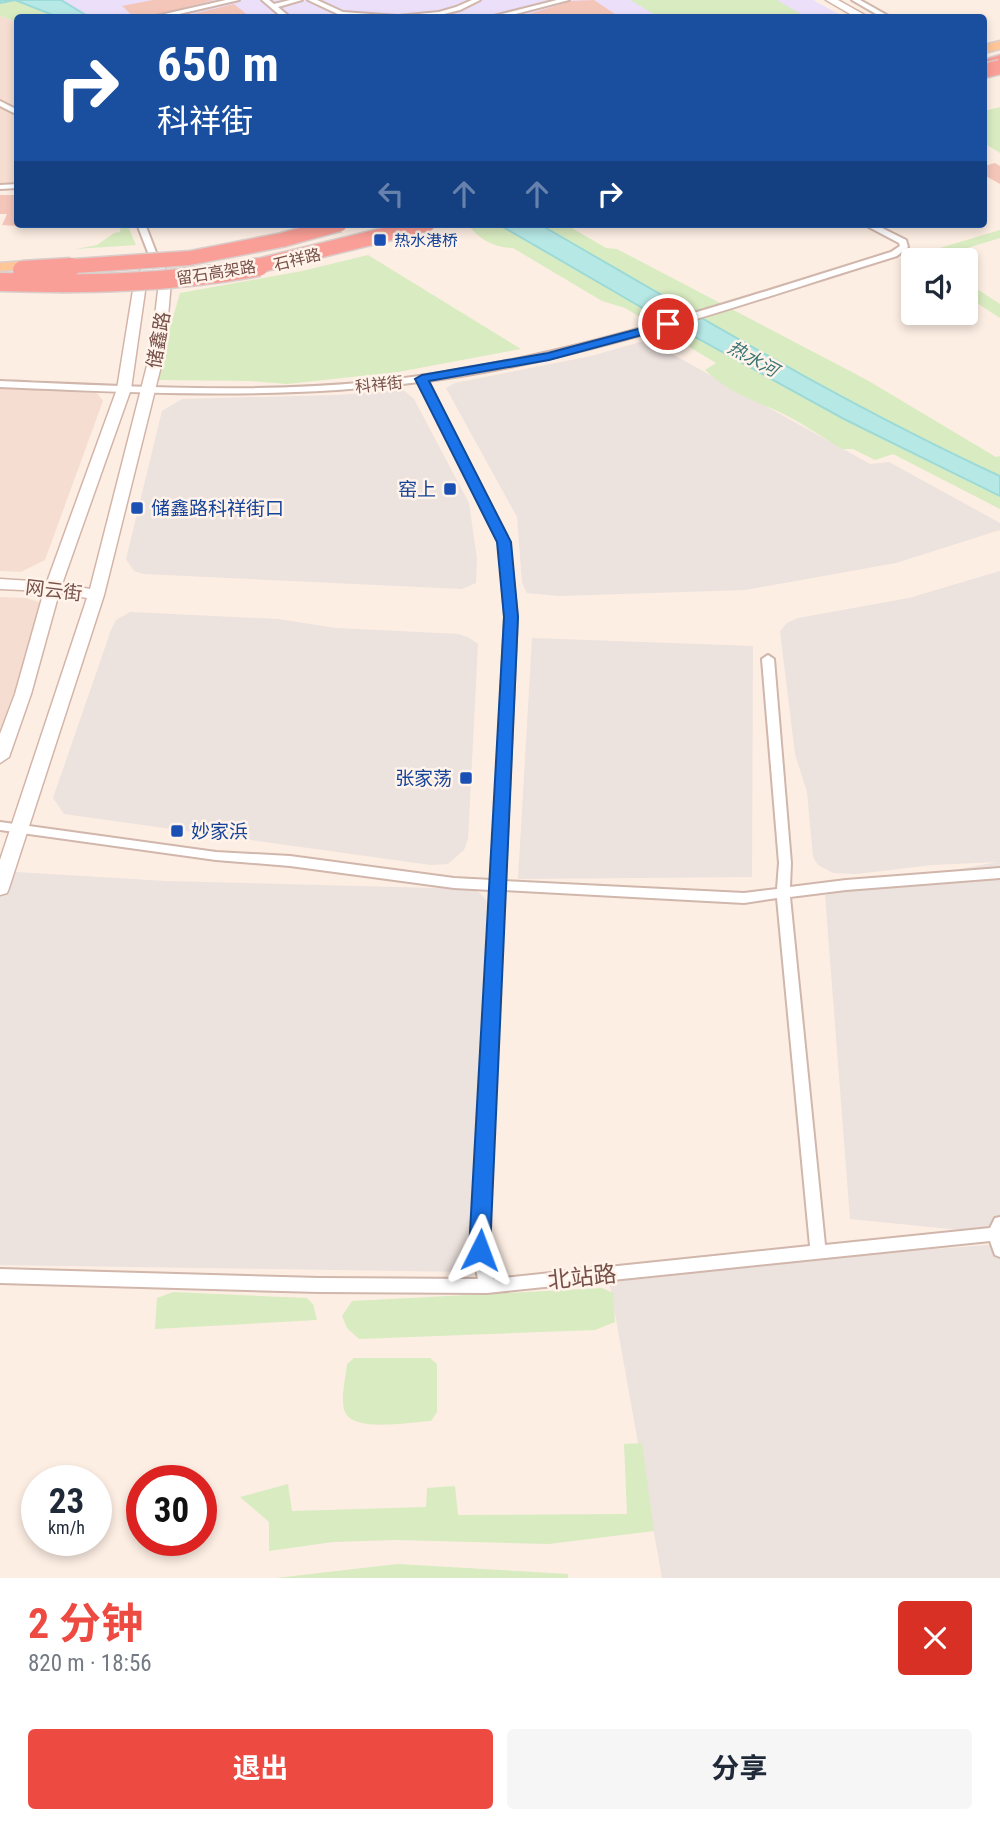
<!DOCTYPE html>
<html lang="zh">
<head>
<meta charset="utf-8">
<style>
  body { margin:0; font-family:"Roboto Condensed","Noto Sans SC",sans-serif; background:#f6f6f7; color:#1f2937; height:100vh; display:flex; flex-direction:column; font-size:26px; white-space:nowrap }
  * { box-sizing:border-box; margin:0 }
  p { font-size:23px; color:#747a83 }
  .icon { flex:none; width:38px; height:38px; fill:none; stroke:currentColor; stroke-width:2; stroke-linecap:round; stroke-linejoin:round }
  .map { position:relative; height:1578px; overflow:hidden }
  .drawer { display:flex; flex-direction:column; background:#fff; flex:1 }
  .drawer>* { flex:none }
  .banner { position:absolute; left:14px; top:14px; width:973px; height:214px; border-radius:7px; box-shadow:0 4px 10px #0003; background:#1a4fa0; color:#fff; overflow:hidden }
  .fabs { position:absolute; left:901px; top:248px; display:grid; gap:14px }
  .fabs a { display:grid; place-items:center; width:77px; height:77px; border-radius:7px; background:#fff; box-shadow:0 4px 10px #0003; font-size:35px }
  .speed { position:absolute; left:21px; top:1465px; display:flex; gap:14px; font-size:35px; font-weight:700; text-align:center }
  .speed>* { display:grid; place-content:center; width:91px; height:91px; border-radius:50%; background:#fff; box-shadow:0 4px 10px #0003; line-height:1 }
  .speed small { font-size:18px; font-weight:400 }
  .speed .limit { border:10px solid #d22; background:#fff; color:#111 }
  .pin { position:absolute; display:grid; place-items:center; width:60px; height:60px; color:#fff; margin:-30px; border:4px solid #fff; border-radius:50%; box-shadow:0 2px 7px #0007 }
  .me { position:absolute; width:77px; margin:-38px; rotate:3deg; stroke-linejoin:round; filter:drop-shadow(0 0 5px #0008) }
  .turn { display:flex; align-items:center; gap:24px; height:147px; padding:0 28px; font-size:32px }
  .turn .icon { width:91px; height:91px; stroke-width:2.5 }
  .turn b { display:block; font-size:49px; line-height:60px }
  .lanes { display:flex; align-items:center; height:66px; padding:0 28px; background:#0003; justify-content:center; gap:35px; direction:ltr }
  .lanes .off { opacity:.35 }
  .round { display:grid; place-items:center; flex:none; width:74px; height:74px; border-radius:7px; background:#f6f6f7 }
  .head { display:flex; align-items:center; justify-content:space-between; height:119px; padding:0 28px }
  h1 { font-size:42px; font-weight:700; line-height:52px; color:#ed4a42 }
  .primary-button { display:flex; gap:14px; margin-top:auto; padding:14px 28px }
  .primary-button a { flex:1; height:80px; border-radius:7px; background:#ed4a42; color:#fff; font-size:28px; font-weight:700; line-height:80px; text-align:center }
  .primary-button a+a { background:#f6f6f7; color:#1f2937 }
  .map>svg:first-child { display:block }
  .residential { fill:#f5ded1 }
  .industrial { fill:#ece2de }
  .education { fill:#ebdff9 }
  .green { fill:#d9ebc1 }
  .water { fill:#b6e8e6; stroke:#9cdad8; stroke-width:2 }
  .building { fill:#f4c6b9 }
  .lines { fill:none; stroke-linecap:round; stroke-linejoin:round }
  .street-casing { stroke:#d1b6ac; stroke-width:4 }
  .secondary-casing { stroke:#d4b4a9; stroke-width:3 }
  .primary-casing { stroke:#d9cecc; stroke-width:3 }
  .highway-casing { stroke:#d9cecc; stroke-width:3 }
  .street { fill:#fff; fill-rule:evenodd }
  .secondary { fill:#fff; fill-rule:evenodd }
  .primary { fill:#ffc698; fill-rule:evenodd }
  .highway { fill:#fa9f97; fill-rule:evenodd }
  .highway-bridge-far1-casing { stroke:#d9cecc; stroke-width:17; stroke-linecap:butt }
  .highway-bridge-casing { stroke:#d9cecc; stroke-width:21; stroke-linecap:butt }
  .highway-bridge-far1 { stroke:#fa9f97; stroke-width:14 }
  .highway-bridge { stroke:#fa9f97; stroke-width:18 }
  .route { fill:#1a73e8; stroke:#114b97; stroke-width:2 }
  .transit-dot { fill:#1a4fb4; stroke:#fff3ea; stroke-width:2.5 }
  .labels { text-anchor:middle; stroke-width:5; stroke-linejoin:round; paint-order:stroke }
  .far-transit-label { font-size:16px; fill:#164399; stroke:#fff3ea; text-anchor:start }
  .far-street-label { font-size:16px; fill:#765048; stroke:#fff3ea }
  .far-water-label { font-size:18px; font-style:italic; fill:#387574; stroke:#fff3ea }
  .street-label { font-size:19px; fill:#765048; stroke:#fff3ea }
  .transit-label { font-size:19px; fill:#164399; stroke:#fff3ea; text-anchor:end }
  .near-street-label { font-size:23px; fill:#765048; stroke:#fff3ea }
</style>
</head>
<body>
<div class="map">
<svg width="1000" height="1578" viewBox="0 0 1000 1578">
  <rect width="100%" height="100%" fill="#fdeee3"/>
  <!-- residential -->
  <path class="residential" d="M0,16l17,6v161h-17z
    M0,388l87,1 11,5 5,7 -58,159 -24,12 -21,-1z
    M0,597l26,1 13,4 5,7 -44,122z"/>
  <!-- industrial -->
  <path class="industrial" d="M647,340l223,124 19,-2 111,61v7l-104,33 -151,27 -186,6 -32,-3 -5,-10 -5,-66 -71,-129 9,-5 136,-27z
    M403,390l11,9 55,104 8,56 -1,24 -14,6 -319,-15 -9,-3 -8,-12 36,-148 20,-12 155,-4z
    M1000,571v663l-150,-15 -25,-324 172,-33 -65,3 -76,9 -23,-1 -15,-8 -5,-8 -6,-65 -12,-38 -15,-123 7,-8 11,-5 111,-20z
    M130,612l148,7 58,9 123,6 10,4 9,6 -10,195 -4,11 -16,14 -17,1 -367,-51 -11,-16 58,-168 5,-10z
    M532,638l221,8 -1,231 -234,2z
    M16,872l150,9 307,8 7,4 7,8 -17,371 -470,-7v-385z
    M1000,1244v334h-338l-54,-304z"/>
  <!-- education -->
  <path class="education" d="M49,0h764l31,17 -753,1z"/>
  <!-- green -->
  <path class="green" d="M15,0l43,17 -40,1 -1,4 -17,-6v-13z
    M630,0h147l24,14 -15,4 -127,-1z
    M1000,107v46l-16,-10v-32z
    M127,224l9,21 -60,4 21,-4 17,-12 6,-1 1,-7z
    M468,224h30l148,86 198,109 156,77v13l-107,-55 -18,6 -22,-11h-11c-22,-13 -44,-29 -67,-39 -26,-11 -49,-20 -70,-40l11,-7 -91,-55 -23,-7 -89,-53c-17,0 -36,-9 -45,-24z
    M539,224h26l41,24 11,1 250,131 129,77 4,-1v20c-158,-73 -310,-165 -461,-252z
    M1000,230v8l-65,20 1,3h-20l10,-9z
    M368,255l153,94 -123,23 -111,12 -36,-3 -96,-1 25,-87 122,-22z
    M966,282l34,22v14l-34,-22z
    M602,1288l11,5 2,29 -20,8 -236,9 -12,-11 -5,-12 10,-15z
    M173,1292l134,6 6,6 4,16 -162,9 2,-31z
    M354,1358h76l7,6v48l-6,9c-20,1 -74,11 -85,-7 -7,-12 0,-37 1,-50z
    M642,1443l12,88 -105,13 -153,-4 -63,2 -64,9v-29l-29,-25 48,-13 4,27 134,-4 1,-19 28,-2 3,29 169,-1 -3,-70z
    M397,1564l171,10v4h-292z"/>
  <!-- water -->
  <path class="water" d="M0,0h61l28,17h-31l-43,-17 -15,3z
    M498,224h41c151,87 303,179 461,252v20l-156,-77 -198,-109z"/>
  <!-- building -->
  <path class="building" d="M153,0h61l-69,18h-10l-13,-12z
    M594,0l27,18h-105l55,-17z
    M234,4l17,14h-75z
    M995,163l5,3v18l-16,-9v-9z
    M0,195h18v31l-16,-1 5,-11h-7z"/>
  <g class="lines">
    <!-- street casing -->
    <g class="street-casing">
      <path id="street" d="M226,0h13l-77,18h-15z
        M262,0h7l5,4 16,-4h12l-24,7 13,11h-8z
        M308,0h9l26,12 55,4 41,-4 17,-5 16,-7h8l-20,10 -32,8 -86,-2z
        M557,0h12l-69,18h-14z
        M852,0h8l32,18h-9z
        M0,101l18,9v5l-18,-9z
        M18,184v4l-18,1v-4z
        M137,224h8l12,31 -1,2 -7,-2z
        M863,224h11l32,16 2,7 -11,9c-152,47 -311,104 -469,125l81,161 8,75 -12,264 239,12 33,-4 2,-26 -17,-204 6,-4 6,4 17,204 -1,24 56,-7 154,-12v10l-154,12 -56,7 35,348 165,-17 5,-10 5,-1v40l-5,-2 -5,-14 -503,52 -168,-1 -319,-9v-14l319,9 159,1 -6,-29 19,-360 -37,-2 -164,-22 -74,-6 -216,-30v-8l216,30 74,4 164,22 38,2 13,-263 -6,-75 -80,-160c-140,18 -279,11 -419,5v-6c123,5 247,13 369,1 179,-17 351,-77 522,-130l9,-6 -1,-3zM504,890l240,13 33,-5 33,348 -317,33 -5,-29z"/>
    </g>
    <!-- secondary casing -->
    <g class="secondary-casing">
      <path id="secondary" d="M826,0h12l32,18h-13z
        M153,251l6,4 12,27 -6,68 -61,245 -95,293 -2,5 -7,2v-35l87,-262 -28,-5 -28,101 -22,63 -9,6v-29l15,-40 29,-103 -44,-2v-10l47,3 70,-193 17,-105 9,-19h8l-4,-10zM153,269l6,13 -8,68 -61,239 -28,-5 69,-195 15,-105z"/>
    </g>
    <!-- primary casing -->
    <g class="primary-casing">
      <path id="primary" d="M1000,41v8l-16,4v-8z
        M41,260l7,4 -2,3 -46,4v-8z"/>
    </g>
    <!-- highway casing -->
    <g class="highway-casing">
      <path id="highway" d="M1000,55v8l-16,5v-8z"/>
    </g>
    <!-- street -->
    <use href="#street" class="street"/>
    <!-- secondary -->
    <use href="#secondary" class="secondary"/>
    <!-- primary -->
    <use href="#primary" class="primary"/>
    <!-- highway -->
    <use href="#highway" class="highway"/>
    <!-- highway-bridge-far1 casing -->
    <g class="highway-bridge-far1-casing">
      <path id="highway-bridge-far1" d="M984,71l16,-4
        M46,268l144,-10 92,-18 58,-16
        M249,268l179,-44"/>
    </g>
    <!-- highway-bridge casing -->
    <g class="highway-bridge-casing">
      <path id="highway-bridge" d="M22,270l49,-3
        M0,282c87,3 173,1 259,-15"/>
    </g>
    <!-- highway-bridge-far1 -->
    <use href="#highway-bridge-far1" class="highway-bridge-far1"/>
    <!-- highway-bridge -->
    <use href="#highway-bridge" class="highway-bridge"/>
  </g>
  <!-- route -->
  <path class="route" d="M668,321l6,3 -2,3 -123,33 -120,21 82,161 7,75 -28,633 -3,6 -7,3 -8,-3 -3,-6 35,-633 -7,-75 -82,-163 7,-4 126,-22z"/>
  <!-- markers -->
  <g class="transit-dot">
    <rect x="373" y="233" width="14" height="14" rx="3.5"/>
    <rect x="443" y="482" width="14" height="14" rx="3.5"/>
    <rect x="130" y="501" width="14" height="14" rx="3.5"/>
    <rect x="459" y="771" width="14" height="14" rx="3.5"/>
    <rect x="170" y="824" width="14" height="14" rx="3.5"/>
  </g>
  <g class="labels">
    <!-- far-transit labels -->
    <g class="far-transit-label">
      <text x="394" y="246">热水港桥</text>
    </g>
    <!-- far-street labels -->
    <g class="far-street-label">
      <text transform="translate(297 259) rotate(-14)" y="6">石祥路</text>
      <text transform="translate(216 272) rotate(-9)" y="6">留石高架路</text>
      <text transform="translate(379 384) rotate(-6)" y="6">科祥街</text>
    </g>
    <!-- far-water labels -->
    <g class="far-water-label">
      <text transform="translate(753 359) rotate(29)" y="6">热水河</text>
    </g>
    <!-- street labels -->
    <g class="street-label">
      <text transform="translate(158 340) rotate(-80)" y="7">储鑫路</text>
      <text transform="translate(54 590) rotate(7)" y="7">网云街</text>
    </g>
    <!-- transit labels -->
    <g class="transit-label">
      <text x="436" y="496">窑上</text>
      <text x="151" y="515" text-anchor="start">储鑫路科祥街口</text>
      <text x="452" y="785">张家荡</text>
      <text x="191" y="838" text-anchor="start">妙家浜</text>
    </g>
    <!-- near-street labels -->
    <g class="near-street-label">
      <text transform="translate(582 1277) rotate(-6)" y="8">北站路</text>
    </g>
  </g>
</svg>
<div class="fabs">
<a><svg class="icon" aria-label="sound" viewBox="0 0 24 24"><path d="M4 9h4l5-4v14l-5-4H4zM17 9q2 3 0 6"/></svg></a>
</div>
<div class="speed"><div>23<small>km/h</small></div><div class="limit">30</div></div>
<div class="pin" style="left:668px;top:324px;background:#d93025"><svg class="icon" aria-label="arrive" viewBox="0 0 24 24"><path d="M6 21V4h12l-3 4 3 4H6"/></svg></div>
<svg class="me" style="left:480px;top:1250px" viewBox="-20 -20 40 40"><path d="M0-17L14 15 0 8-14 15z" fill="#1a73e8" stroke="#fff" stroke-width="4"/></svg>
<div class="banner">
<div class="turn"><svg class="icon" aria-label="right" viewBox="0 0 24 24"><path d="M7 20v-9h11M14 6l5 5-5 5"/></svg><div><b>650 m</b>科祥街</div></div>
<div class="lanes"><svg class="icon off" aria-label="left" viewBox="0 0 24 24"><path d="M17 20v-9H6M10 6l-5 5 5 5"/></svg><svg class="icon off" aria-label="ahead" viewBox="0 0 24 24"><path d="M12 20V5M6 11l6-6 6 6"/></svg><svg class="icon off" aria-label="ahead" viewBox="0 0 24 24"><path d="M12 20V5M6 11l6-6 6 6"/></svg><svg class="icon" aria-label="right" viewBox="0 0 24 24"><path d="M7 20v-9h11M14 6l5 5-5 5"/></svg></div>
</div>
</div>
<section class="drawer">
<div class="head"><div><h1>2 分钟</h1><p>820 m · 18:56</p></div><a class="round" style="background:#d93025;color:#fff"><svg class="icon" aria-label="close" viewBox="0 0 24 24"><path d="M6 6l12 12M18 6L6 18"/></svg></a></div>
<div class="primary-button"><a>退出</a><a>分享</a></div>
</section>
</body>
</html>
